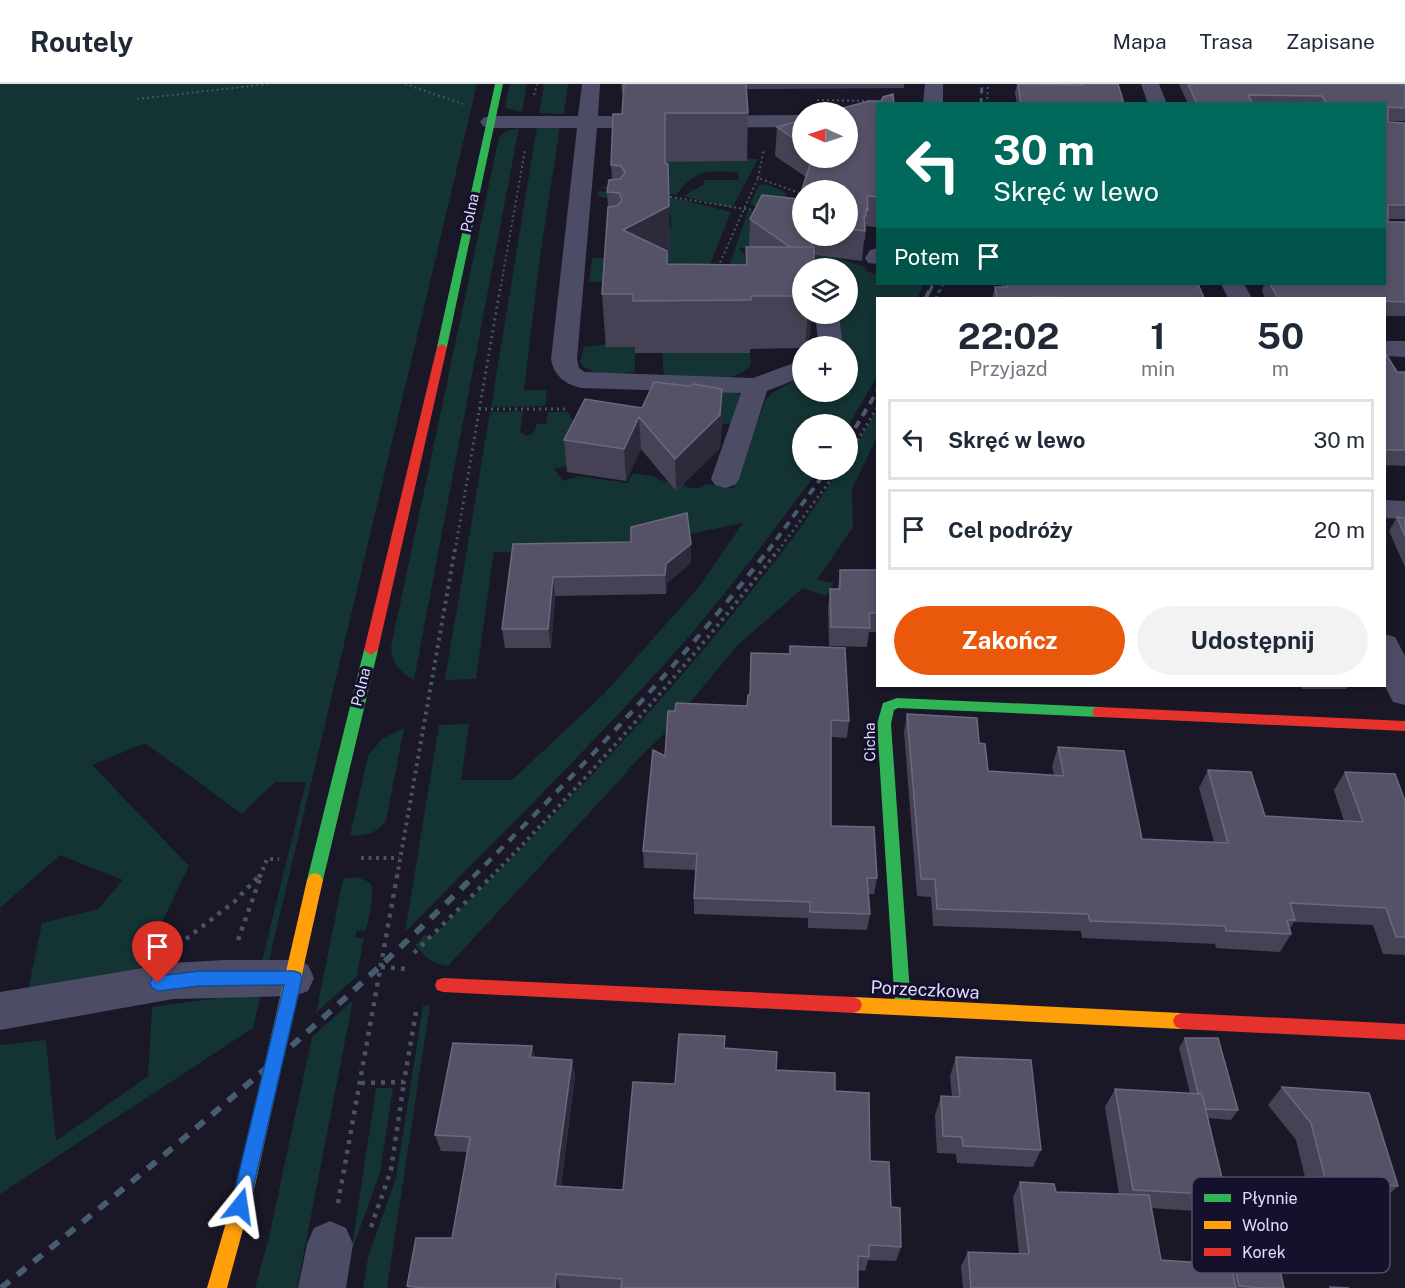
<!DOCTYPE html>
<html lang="pl">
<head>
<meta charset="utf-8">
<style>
  body { margin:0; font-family:"Public Sans",sans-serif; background:#f2f2f3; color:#1f2937; height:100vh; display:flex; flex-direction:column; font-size:22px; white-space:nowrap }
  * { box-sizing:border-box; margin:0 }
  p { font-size:20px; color:#747a83 }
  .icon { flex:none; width:33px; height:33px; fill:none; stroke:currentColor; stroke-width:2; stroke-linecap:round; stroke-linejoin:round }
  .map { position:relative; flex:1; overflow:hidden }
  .sheet { position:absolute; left:876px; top:213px; width:510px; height:390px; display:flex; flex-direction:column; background:#fff; border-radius:0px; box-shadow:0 3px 9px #0003 }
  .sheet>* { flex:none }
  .top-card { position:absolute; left:876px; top:18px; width:510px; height:183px; border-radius:0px; box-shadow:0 3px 9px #0003; background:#00695c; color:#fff; overflow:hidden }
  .needle { width:39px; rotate:273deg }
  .fabs { position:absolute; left:792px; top:18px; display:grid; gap:12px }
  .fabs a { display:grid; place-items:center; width:66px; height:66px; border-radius:50%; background:#fff; box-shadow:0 3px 9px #0003; font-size:30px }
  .pin { position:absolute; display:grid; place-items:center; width:51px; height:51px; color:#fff; margin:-62px -26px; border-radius:50% 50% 50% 0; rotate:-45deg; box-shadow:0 0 6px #0007 }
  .pin .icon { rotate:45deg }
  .me { position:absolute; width:66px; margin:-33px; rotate:15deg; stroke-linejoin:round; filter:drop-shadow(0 0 4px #0008) }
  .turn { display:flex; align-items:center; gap:21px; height:126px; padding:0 18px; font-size:27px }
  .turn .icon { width:78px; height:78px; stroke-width:2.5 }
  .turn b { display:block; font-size:42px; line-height:51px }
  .then { display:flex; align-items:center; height:57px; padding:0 18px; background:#0003; gap:12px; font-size:22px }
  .eta { display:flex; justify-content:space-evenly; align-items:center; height:102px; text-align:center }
  .eta b { font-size:36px; font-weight:700; line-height:42px }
  .cta { display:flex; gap:12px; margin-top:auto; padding:12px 18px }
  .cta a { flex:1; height:69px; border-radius:36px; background:#ea580c; color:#fff; font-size:24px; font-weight:700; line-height:69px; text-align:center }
  .cta a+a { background:#f2f2f3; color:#1f2937 }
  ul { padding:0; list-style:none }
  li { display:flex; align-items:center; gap:18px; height:81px; margin:0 12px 9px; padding:0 6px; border:3px solid #e0e1e3; border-radius:0px }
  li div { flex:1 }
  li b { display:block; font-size:22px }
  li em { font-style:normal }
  header { display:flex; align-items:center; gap:36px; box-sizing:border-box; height:84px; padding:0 30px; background:#fff; border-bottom:2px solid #e0e1e3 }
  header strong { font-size:28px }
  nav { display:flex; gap:33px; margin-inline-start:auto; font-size:21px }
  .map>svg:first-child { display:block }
  .green { fill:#143333 }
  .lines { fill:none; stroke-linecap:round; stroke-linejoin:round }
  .path-far3 { stroke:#475464; stroke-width:2; stroke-dasharray:2 3; stroke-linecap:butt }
  .path-far2 { stroke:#475464; stroke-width:3; stroke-dasharray:2 4; stroke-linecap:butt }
  .path-far1 { stroke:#475464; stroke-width:4; stroke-dasharray:3 4.5; stroke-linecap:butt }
  .path { stroke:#475464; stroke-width:4.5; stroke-dasharray:4 6; stroke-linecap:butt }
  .street { fill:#4d4c67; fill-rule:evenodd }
  .fast { fill:#30b455; fill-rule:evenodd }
  .slow { fill:#ff9f0a; fill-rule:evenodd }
  .jam { fill:#e5322d; fill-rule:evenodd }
  .rail-far3 { stroke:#465c6f; stroke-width:3; stroke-dasharray:6 4.5; stroke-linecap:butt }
  .rail-far2 { stroke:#465c6f; stroke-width:4; stroke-dasharray:8 6; stroke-linecap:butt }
  .rail-far1 { stroke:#465c6f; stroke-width:4.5; stroke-dasharray:9 8; stroke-linecap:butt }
  .rail { stroke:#465c6f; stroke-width:6; stroke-dasharray:11 10; stroke-linecap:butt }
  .wall { fill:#454255; fill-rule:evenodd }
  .shaded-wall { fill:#2d2a3b }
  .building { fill:#555267; stroke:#6b687f; stroke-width:1.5 }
  .route { fill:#1a73e8; stroke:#114b97; stroke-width:1.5 }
  .labels { text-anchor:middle; stroke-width:6; stroke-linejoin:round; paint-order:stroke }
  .street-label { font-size:15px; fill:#e0dcff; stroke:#15112d }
  .near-street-label { font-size:18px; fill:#e0dcff; stroke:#15112d }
  .key { fill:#15112d; stroke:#524e6c; stroke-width:1.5 }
  .key-label { font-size:16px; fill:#e0dcff }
</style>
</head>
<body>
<header>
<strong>Routely</strong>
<nav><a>Mapa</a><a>Trasa</a><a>Zapisane</a></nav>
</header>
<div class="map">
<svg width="1405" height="1204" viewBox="0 0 1405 1204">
  <rect width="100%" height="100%" fill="#1a1727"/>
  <!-- green -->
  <path class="green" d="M0,0h477l-224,944 -253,166v-149l46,-5 10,101 92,-65 4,-69 102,-14 52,-211h-31l-33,32 -97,-71 -53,22 97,101 -51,106 -110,18 14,-67 56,-14 25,-29 -63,-25 -60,53z
    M510,0h17l-5,28 -16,-4 -1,-2z
    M544,0h24l-4,30 -25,-1z
    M537,43h23l-20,130 -16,133h23l-2,16 -54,1z
    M519,44l-105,552c-14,-8 -22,-16 -23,-33l108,-510 7,-6z
    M741,75h17l-26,49 -49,-12 20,-11 1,-5h35l-1,-8c-32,-1 -41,-4 -62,23l-75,-7 63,-26 77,-1z
    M766,100l17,7 5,7 -4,11 -18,1 -16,-6 9,-19z
    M598,107l77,7 56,14 -24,60 -26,9 -92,1 3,-24h20l59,-30v-13c-22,-11 -50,-14 -74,-19z
    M748,127l31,7 -22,10 -9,19 -10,2 9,7c46,-3 74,-5 117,11l3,4 10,4 1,9h46l-7,14h-39l-1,78 -29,50 -46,-2v46h17c-51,67 -101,136 -158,198 -83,91 -170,177 -256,264l34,-207 30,-1 -8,56h51l91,-85 95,-107 45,-65 -151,31 -98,-2 -18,127 -31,1 45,-268 33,-1 -3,21 7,4 7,-4 3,-8h9l2,-12h20l15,27 -14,26 -15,4 9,12 16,-5 48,7 6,-10 23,4 3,3 26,5 4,3h10l6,-4 29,4 31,-87 7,-8 30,-17v16h46v-46h-8l2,-6 -4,-26h10v-46h-46l-77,10z
    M606,260l5,3h24v25c-17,1 -42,6 -55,-9l4,-16z
    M662,269h88l1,11c-11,22 -65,13 -87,12z
    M708,307h24l9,4 -8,28 -12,1z
    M877,326v27l-25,52 1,38 -36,53 17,3 -8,13 -23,-8 -66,58 -75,90 -35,34 1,1 -180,195c-16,-1 -23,-10 -33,-21l10,-10 6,3c128,-124 252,-255 360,-398 17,-22 32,-47 49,-70h8v-12z
    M404,644l-18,92c-8,14 -21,15 -36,16l18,-80 14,-17z
    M356,793c5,2 10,3 14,6 6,7 -2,38 -4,47l-9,1 -2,7h9l-7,38 -41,37 27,-134z
    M353,916l-56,288h-42l14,-51 43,-200z
    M430,921l-43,283h-24l5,-31 28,-79 27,-172z
    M376,1004h17l-13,85 -29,80z"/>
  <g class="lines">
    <!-- path-far3 -->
    <path class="path-far3" d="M405,0l58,20
      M534,11l3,-11
      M137,15l131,-15
      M817,16l56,1
      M987,20l1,-20
      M758,94l6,-29
      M665,112l93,15
      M718,183l40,-89 44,16
      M500,207l25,-141
      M940,207l3,-7"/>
    <!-- path-far2 -->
    <path class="path-far2" d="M936,214l4,-9
      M479,325h89
      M848,372l30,-50
      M455,467l45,-262
      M778,467l60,-81"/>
    <!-- path-far1 -->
    <path class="path-far1" d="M361,774h38
      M258,793l2,-2
      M260,793l7,-18h12
      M397,793l58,-328
      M491,793c102,-104 198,-213 288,-328"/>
    <!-- path -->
    <path class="path" d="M186,855l48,-37 25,-26
      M238,856l23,-64
      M414,869l78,-77
      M381,883l26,2
      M361,999l43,-1 12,-70
      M338,1119l59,-327
      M371,1143l20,-57 13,-88"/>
    <!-- street -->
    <path class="street" d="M582,0h18l-2,32 204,-1v12l-205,1 -20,231 2,9 6,4 168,6 49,-18v17l-35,14 -28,88 -4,6 -10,3 -10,-3 -4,-6 30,-86 -160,-5c-16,-4 -27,-12 -30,-29l26,-231h-87l-7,-2 -3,-4 3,-4 7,-2h88z
      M925,0h18v20h-20z
      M1141,0h18l8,20h-19z
      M878,164v16l-10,-1 -3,-5 5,-8z
      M1221,200h23l8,14h-24z
      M815,230h24l3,26 -2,6h-24l2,-6z
      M1384,257h21v16l-21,-1z
      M1384,416l21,1v18l-21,-1z
      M1384,550l11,3 10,19v49l-12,-3 -9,-18z
      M224,876h70l14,5 6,13 -6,13 -14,5 -121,3 -173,31v-38l173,-29z
      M330,1137l16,7 7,16 -7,44h-48l9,-44 7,-16z"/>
    <!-- fast -->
    <path class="fast" d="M495,0h8l-56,263 -5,3 -5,-3z
      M371,561l7,5 -55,230 -3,5 -5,2 -5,-2 -3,-5 57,-230z
      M897,614l202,9 5,1 2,4 -2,4 -5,1 -201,-9 -4,2 -3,14 20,283 -2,5 -6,3 -6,-3 -2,-5 -18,-283 6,-21z"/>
    <!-- slow -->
    <path class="slow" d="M315,789l5,2 3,5 -68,305 -28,103h-20l30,-103 70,-305 3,-5z
      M854,913l327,16 6,3 2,5 -2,5 -6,3 -327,-16 -6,-3 -2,-5 2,-5z"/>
    <!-- jam -->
    <path class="jam" d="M442,260l5,3 -69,303 -7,5 -7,-5 73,-303z
      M1099,623l306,14v10l-306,-14 -5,-1 -2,-4 2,-4z
      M443,894l411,19 6,3 2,5 -2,5 -6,3 -411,-21 -6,-2 -2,-5 2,-5z
      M1181,929l224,11v16l-224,-11 -6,-3 -2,-5 2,-5z"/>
    <!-- rail-far3 -->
    <path class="rail-far3" d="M981,20l1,-20
      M930,207l3,-7"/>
    <!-- rail-far2 -->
    <path class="rail-far2" d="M926,214l4,-9
      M848,356l30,-50
      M768,467l59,-81"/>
    <!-- rail-far1 -->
    <path class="rail-far1" d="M473,793c104,-104 206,-211 296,-328"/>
    <!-- rail -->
    <path class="rail" d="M1,1204c163,-131 325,-265 473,-412"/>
  </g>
  <!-- wall -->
  <path class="wall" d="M621,0h283v4l-158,1 2,24 -1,48 -81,1v2h2l2,93 -2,2v5l78,1v-18h3l1,-28 12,-24 37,4 7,-22 -31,-21 2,-29 25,-7v38h46v-46h-20l41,-11h12l2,-4 10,-3 1,10h-16v118l-2,5 -10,-1 -1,14h-1l-2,21 -48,-6v13h-12v46h10l-2,21 -4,11h-4v2l-52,1v4h-115v-6h-29l-4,-53 6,-87 -1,-15 2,-12 3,-1 -1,-14 2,-51h9l2,-22h-2zM802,106h46v46h-46z
    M1017,0h101l6,20h-107l-2,-11z
    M1179,0h226v37h-17v1l17,1v96h-17v3h17v94h-21v-18h-119l-3,-7 2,-7h120v-180h-196z
    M1001,200h197l6,14h-212l3,-11h7z
    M1384,267l13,21h8v94l-21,-1z
    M689,302l33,3v32l-2,27 -44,43 -35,-42 -15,32 -59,-9 -3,-32 78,-32z
    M1397,433l8,1v49l-16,-36z
    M513,460l178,19 -24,20 -1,11 -111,2 -4,52h-46l-3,-19z
    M840,486h38v62h-9l-2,15 -38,-1 -1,-38 2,-19h8z
    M790,562l59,75 -2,17 -16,-1v89l46,52 -3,16h-6l2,20 -3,16 -59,-2v-10l-114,-4v-16l2,-28 -52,-2 -1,-17 22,-95 82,-50 2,-11 40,-41z
    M1301,602h48l-3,3h-44z
    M907,630l72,29 9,28 66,4 -2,-9 6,-19 84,92 72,3 -15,-54 9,-18 57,46 79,5 -10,-31 11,-18 60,29v154l-22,-1 -10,-29 -79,-3 -4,6 1,6 -11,18 -64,-4 -1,-4 -133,-6 -1,-7 -148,-5 -2,-29 -14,-1 -13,-164z
    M1185,954l53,72 -7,10 -23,-2 18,77 -14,17 -61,-4 10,52 65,4 -6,-25 7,-9 57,58h-321l-2,-22 7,-14 51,2 -6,-57 7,-15 36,10 63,2 -14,-87 10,-18 75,4 -11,-45z
    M532,962l3,12 37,2 3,16 -14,111 62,3 52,-106 49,-36 52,22 59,21 35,70 21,46 10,40 -5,14 -28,-1 -3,11 -7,-1v18h-450l-1,-2 45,-48 15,-86 -26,-1 -6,-16z
    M956,973l85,93 -8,17 -76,-4 -1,-9 -19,-1 -2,-38 6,-19 11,1 -2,-21z
    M1282,1003l116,99 -17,16 -71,-4 -14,-58 -28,-35z"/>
  <!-- shaded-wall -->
  <path class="shaded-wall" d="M665,29l1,95 2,-44 1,50 1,43 -2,2 1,41 -46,-70 42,-67z
    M808,230h4l-2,21 -5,11z
    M722,305v32l-2,27 -44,43 -1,-32z
    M639,333l2,32 -15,32 -2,-32z
    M691,460v19l-24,20 -1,11 -1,-19 1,-11z
    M553,493l2,19 -4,52 -3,-19z
    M532,962l4,17 -6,-6z
    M572,976l3,16 -16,125 -4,-15z
    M556,1190l4,14h-5z"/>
  <!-- building -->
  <path class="building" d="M624,0h122l2,29h-83v50l3,1 1,42 -46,24 44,21v13l80,1 -1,-18h68v21h-12v28h-51v4l-118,1v-7h-31l6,-87 9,-1 5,-6 -3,-7 -12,-1 2,-12 11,-1 5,-6 -4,-7 -10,-1 2,-51h9z
    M1018,0l64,1 -1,-1h37l6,20h-103z
    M1188,0h217v24l-17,-1v15l17,1v82h-17v17h17v80l-21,-1v-3h-106l-8,-14h114v-180h-57l-5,-8 -74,-1 5,9h-56z
    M893,10l1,10h-16v93l-11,-1 1,14 -2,-1v7h-2l1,15 -17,-2v-39h-46v46h10v11h-22l-40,-28 12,-24 37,4 13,-41h36v-46h-20l41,-11h12l2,-4z
    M802,36v24l-25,-17z
    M1007,200h191l6,14h-107l-63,-1v1h-37l-2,-11h13z
    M1384,267l13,21h8v78h-21z
    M654,298l35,4 5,-2 28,5 -2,26 -45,44 -36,-42 -15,32 -60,-9 21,-41 57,9z
    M687,429l4,31 -25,20 -1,11 -112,2 -5,52h-46l11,-85 118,-2v-15z
    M1397,433l8,1v18z
    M840,486h38v43h-9l1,15 -39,-1 -1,-38h10z
    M790,562l55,2 4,73 -18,-1v106l43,1 3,51h-10l3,36 -60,-2v-10l-116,-4 3,-44 -54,-3 10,-101 12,6 3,-45h7l1,-8 71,3 1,-11h2l1,-42 39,1z
    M907,630l70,4 2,25 6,1 3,27 76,5 -6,-29 66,4 18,88 86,4 -20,-73 43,2 14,44 98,6 -18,-50 50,2 10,27v136h-9l-10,-29 -96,-5 5,17h-8l4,14 -65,-3 -1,-5 -135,-5 -2,-7 -151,-5 -2,-30h-14z
    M679,950l46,2 -1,12 53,4 -1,18 59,3v18l34,2 1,68 19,1 2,45 9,1 1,39 -32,-2v12l-11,-1v32h-237l1,-9 -66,-5 -1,14h-129l-19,-2 9,-48h36l18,-101 -35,-2 18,-92 79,3 -2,11 42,3 -17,126 68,4 10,-108 42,2z
    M1185,954h33l20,72 -32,-1 -4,-15 -4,-1z
    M956,973l75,3 10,90 -78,-4 -1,-9 -19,-1 -2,-40 19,1z
    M1282,1003l87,6 29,93 -72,-4 -15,-59z
    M1115,1005l87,5 24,101 -93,-5z
    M1020,1098l34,2 2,8 93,3 12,65 70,5 5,23h-265l-3,-36 61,2z
    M1227,1146l45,3 12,55h-20l-25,-2z
    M1330,1203l19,1h-19z"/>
  <!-- route -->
  <path class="route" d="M200,887h94l6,2 2,5 -53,228 -2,7 -7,3 -7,-3 -2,-7 53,-221 -84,1 -42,5 -6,-3 -2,-5 2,-5 6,-2z"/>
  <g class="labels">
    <!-- street labels -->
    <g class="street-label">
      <text transform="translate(470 129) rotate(-78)" y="5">Polna</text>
      <text transform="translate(361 603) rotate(-76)" y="5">Polna</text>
      <text transform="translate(870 658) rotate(-91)" y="5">Cicha</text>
    </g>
    <!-- near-street labels -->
    <g class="near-street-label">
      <text transform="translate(925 906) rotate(3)" y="6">Porzeczkowa</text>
    </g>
  </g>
  <!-- legend -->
  <rect x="1192" y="1093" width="198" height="96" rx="9" class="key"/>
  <rect x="1204" y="1110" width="27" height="8" fill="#30b455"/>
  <rect x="1204" y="1137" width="27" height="8" fill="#ff9f0a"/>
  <rect x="1204" y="1164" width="27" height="8" fill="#e5322d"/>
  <g class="key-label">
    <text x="1242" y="1120">Płynnie</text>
    <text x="1242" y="1147">Wolno</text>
    <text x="1242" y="1174">Korek</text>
  </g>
</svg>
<div class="fabs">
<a><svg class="needle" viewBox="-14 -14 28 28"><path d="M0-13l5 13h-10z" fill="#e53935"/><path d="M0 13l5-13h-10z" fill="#747a83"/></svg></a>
<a><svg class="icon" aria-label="sound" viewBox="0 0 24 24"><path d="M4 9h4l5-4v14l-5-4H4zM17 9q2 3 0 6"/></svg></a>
<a><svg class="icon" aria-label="layers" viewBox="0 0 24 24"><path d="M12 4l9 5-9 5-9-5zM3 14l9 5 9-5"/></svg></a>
<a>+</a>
<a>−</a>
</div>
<div class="pin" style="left:158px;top:899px;background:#d93025"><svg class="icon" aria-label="arrive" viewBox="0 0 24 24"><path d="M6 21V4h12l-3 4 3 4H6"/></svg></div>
<svg class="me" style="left:240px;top:1122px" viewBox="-20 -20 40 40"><path d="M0-17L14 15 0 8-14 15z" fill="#1a73e8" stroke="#fff" stroke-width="4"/></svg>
<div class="top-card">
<div class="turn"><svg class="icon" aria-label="left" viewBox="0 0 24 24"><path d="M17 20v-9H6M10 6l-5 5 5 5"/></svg><div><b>30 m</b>Skręć w lewo</div></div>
<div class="then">Potem<svg class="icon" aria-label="arrive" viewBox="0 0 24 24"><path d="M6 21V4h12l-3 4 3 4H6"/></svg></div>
</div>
<section class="sheet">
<div class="eta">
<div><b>22:02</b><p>Przyjazd</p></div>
<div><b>1</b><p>min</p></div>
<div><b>50</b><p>m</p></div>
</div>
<ul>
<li><svg class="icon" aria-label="left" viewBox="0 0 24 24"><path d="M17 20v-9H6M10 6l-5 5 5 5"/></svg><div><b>Skręć w lewo</b></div><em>30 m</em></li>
<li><svg class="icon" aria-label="arrive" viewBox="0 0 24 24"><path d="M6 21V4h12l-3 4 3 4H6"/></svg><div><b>Cel podróży</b></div><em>20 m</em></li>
</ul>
<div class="cta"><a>Zakończ</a><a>Udostępnij</a></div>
</section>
</div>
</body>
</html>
